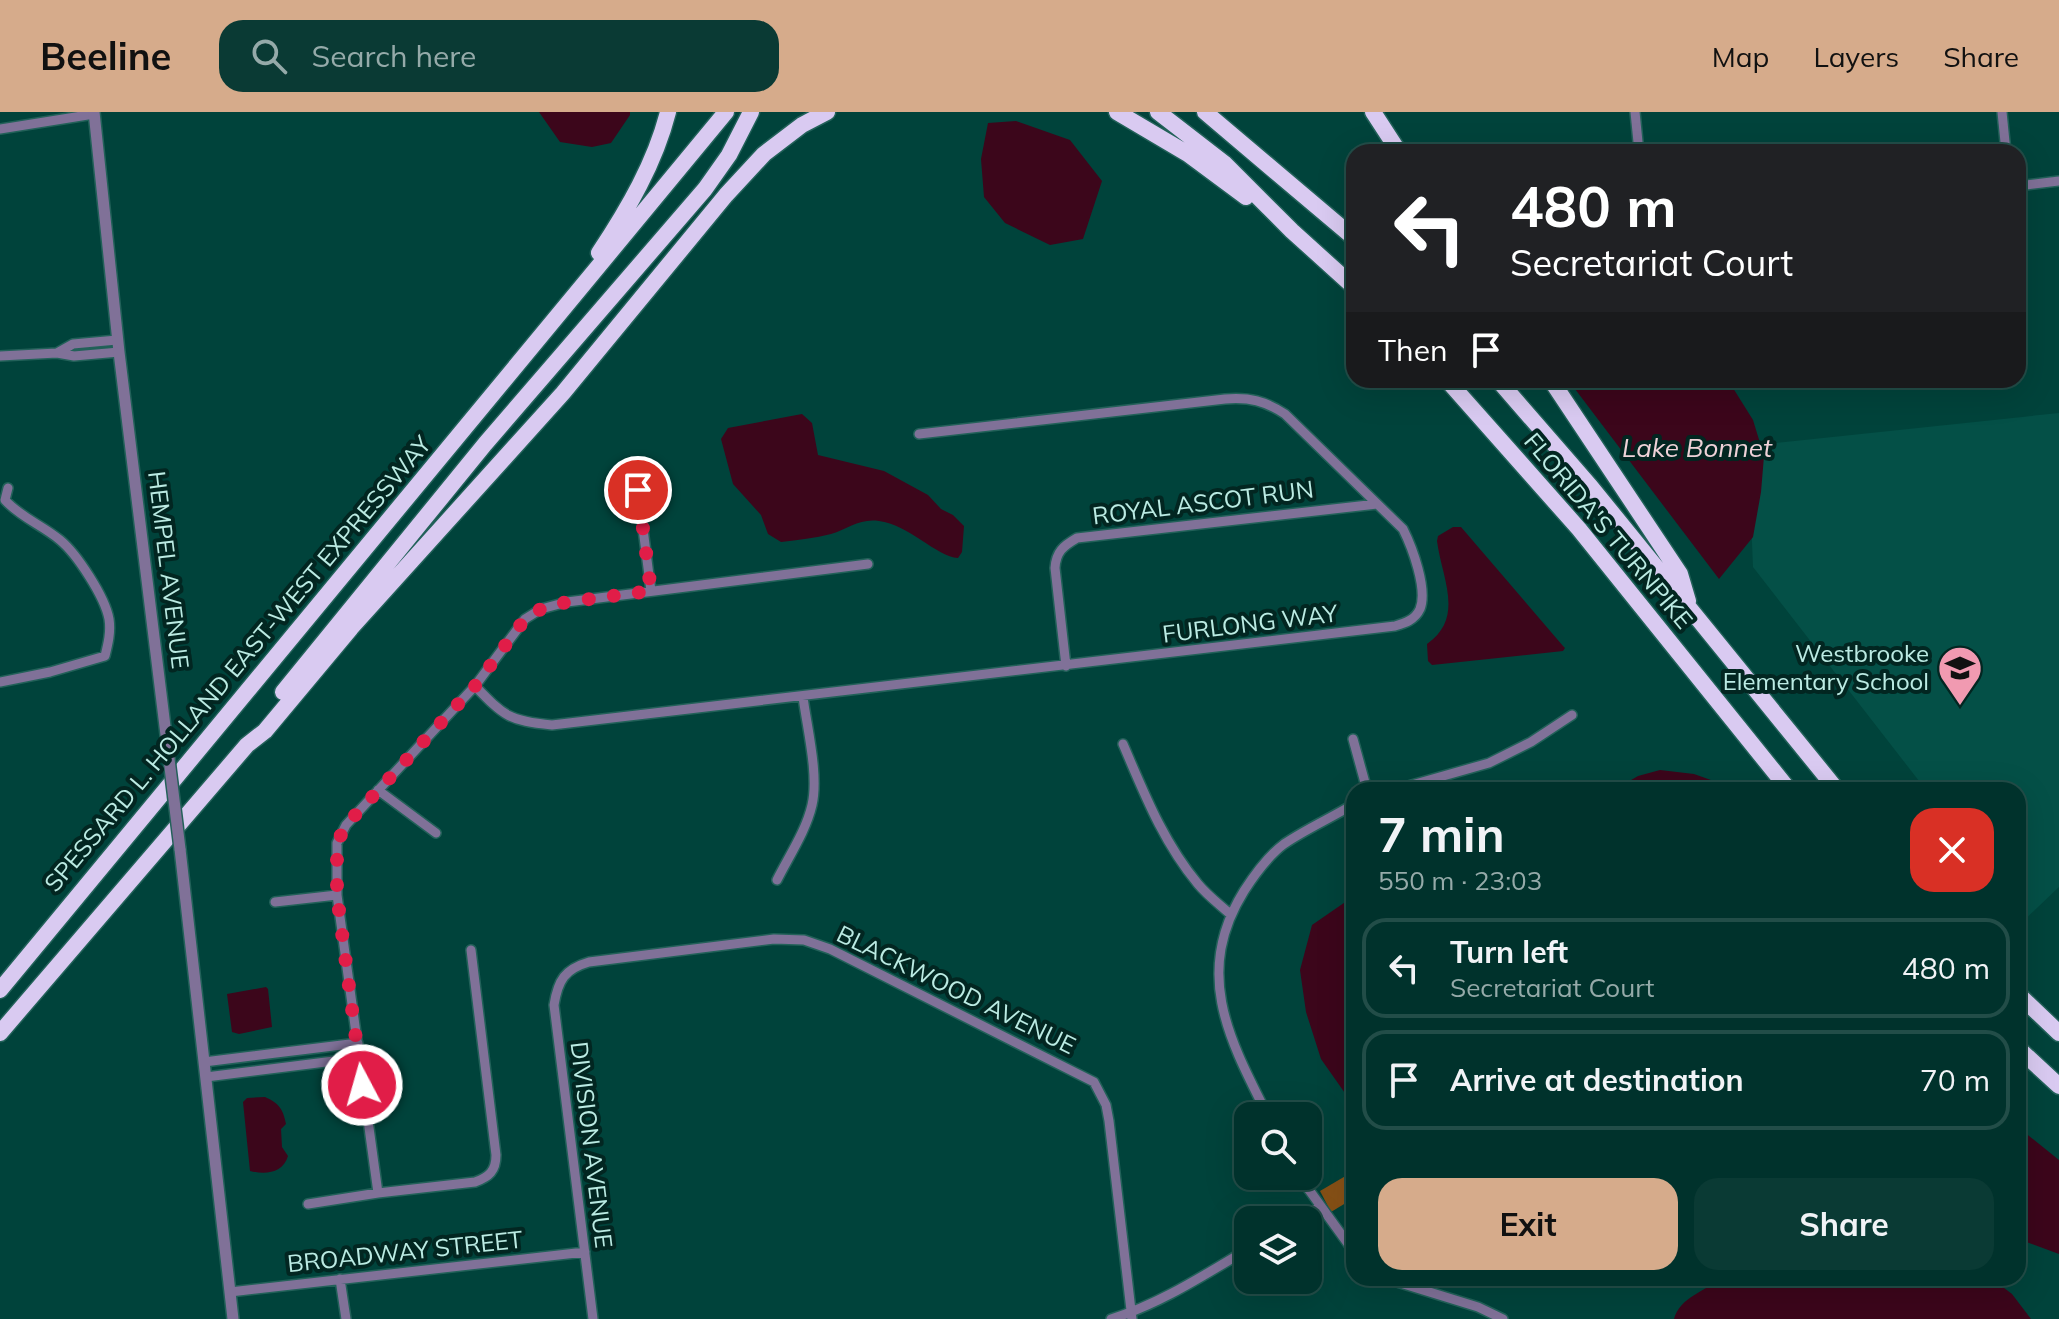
<!DOCTYPE html>
<html lang="en">
<head>
<meta charset="utf-8">
<style>
  body { margin:0; font-family:Mulish,sans-serif; background:#0a3a34; color:#f1f3f6; height:100vh; display:flex; flex-direction:column; font-size:30px; white-space:nowrap }
  * { box-sizing:border-box; margin:0 }
  p { font-size:26px; color:#95aaa9 }
  .icon { flex:none; width:44px; height:44px; fill:none; stroke:currentColor; stroke-width:2; stroke-linecap:round; stroke-linejoin:round }
  .map { position:relative; flex:1; overflow:hidden }
  .sheet { position:absolute; left:1346px; top:670px; width:680px; height:504px; display:flex; flex-direction:column; background:#00322c; border-radius:24px; box-shadow:0 8px 32px #0002,0 0 0 2px #224d48 }
  .sheet>* { flex:none }
  .hud { position:absolute; left:1346px; top:32px; width:680px; height:244px; border-radius:24px; box-shadow:0 8px 32px #0002,0 0 0 2px #224d48; background:#202124; color:#fff; overflow:hidden }
  .buttons { position:absolute; left:1234px; top:990px; display:grid; gap:16px }
  .buttons a { display:grid; place-items:center; width:88px; height:88px; border-radius:16px; background:#00322c; box-shadow:0 8px 32px #0002,0 0 0 2px #224d48; font-size:40px }
  .pin { position:absolute; display:grid; place-items:center; width:68px; height:68px; color:#fff; margin:-34px; border:4px solid #fff; border-radius:50%; box-shadow:0 2px 8px #0007 }
  .me { position:absolute; width:88px; margin:-44px; rotate:354deg; stroke-linejoin:round; filter:drop-shadow(0 0 6px #0008) }
  .turn { display:flex; align-items:center; gap:28px; height:168px; padding:0 32px; font-size:36px }
  .turn .icon { width:104px; height:104px; stroke-width:2.5 }
  .turn b { display:block; font-size:56px; line-height:68px }
  .then { display:flex; align-items:center; height:76px; padding:0 32px; background:#0003; gap:16px; font-size:30px }
  .round { display:grid; place-items:center; flex:none; width:84px; height:84px; border-radius:24px; background:#0a3a34 }
  .head { display:flex; align-items:center; justify-content:space-between; height:136px; padding:0 32px }
  h1 { font-size:48px; font-weight:700; line-height:60px }
  .button { display:flex; gap:16px; margin-top:auto; padding:16px 32px }
  .button a { flex:1; height:92px; border-radius:24px; background:#d6ab8b; color:#111; font-size:32px; font-weight:700; line-height:92px; text-align:center }
  .button a+a { background:#0a3a34; color:#f1f3f6 }
  ul { padding:0; list-style:none }
  li { display:flex; align-items:center; gap:24px; height:100px; margin:0 16px 12px; padding:0 16px; border:4px solid #224d48; border-radius:24px }
  li div { flex:1 }
  li b { display:block; font-size:30px }
  li em { font-style:normal }
  header { display:flex; align-items:center; gap:48px; box-sizing:border-box; height:112px; padding:0 40px; background:#d6ab8b; color:#111 }
  header strong { font-size:38px }
  nav { display:flex; gap:44px; margin-inline-start:auto; font-size:28px }
  .search { width:560px; height:72px; background:#0a3a34; display:flex; align-items:center; gap:20px; box-sizing:border-box; padding:0 28px; border-radius:24px; color:#95aaa9; font-size:30px }
  .map>svg:first-child { display:block }
  .built { fill:#045047 }
  .green { fill:#895217 }
  .water { fill:#3c061b }
  .lines { fill:none; stroke-linecap:round; stroke-linejoin:round }
  .minor-casing { stroke:#226159; stroke-width:12 }
  .tertiary-casing { stroke:#226159; stroke-width:14 }
  .motorway-casing { stroke:#226159; stroke-width:19 }
  .minor { stroke:#807198; stroke-width:9 }
  .tertiary { stroke:#807198; stroke-width:11 }
  .motorway { stroke:#d9caf1; stroke-width:16 }
  .tertiary-bridge-casing { stroke:#226159; stroke-width:14; stroke-linecap:butt }
  .tertiary-bridge { stroke:#807198; stroke-width:11 }
  .route { stroke:#e11d48; stroke-width:14; stroke-dasharray:0 25.2 }
  .labels { text-anchor:middle; stroke-width:8; stroke-linejoin:round; paint-order:stroke }
  .street-label { font-size:24px; fill:#bbebe3; stroke:#022621 }
  .poi-label { font-size:24px; fill:#bbebe3; stroke:#022621; text-anchor:end }
  .water-label { font-size:26px; font-style:italic; fill:#efd2d8; stroke:#022621 }
</style>
</head>
<body>
<header>
<strong>Beeline</strong>
<div class="search"><svg class="icon" aria-label="search" viewBox="0 0 24 24"><circle cx="10" cy="10" r="6"/><path d="M15 15l6 6"/></svg>Search here</div>
<nav><a>Map</a><a>Layers</a><a>Share</a></nav>
</header>
<div class="map">
<svg width="2059" height="1207" viewBox="0 0 2059 1207">
  <rect width="100%" height="100%" fill="#00433b"/>
  <!-- built -->
  <path class="built" d="M2059,301v474l-41,39v-136h-92l-173,-223 -5,-121z"/>
  <!-- green -->
  <path class="green" d="M1354,1059v27l-23,14 -11,-21z"/>
  <!-- water -->
  <path class="water" d="M539,0h91v3l-19,28 -19,4 -32,-5z
    M1016,9l54,19 32,41 -19,58 -33,6 -45,-22 -21,-26 -3,-38 7,-36z
    M1582,268h146l25,40 11,36 -3,36 -8,45 -34,42 -144,-190z
    M802,302l10,9 6,32 66,16 44,24 13,14 12,6 11,11 -2,26 -4,6c-21,-1 -50,-34 -79,-37 -19,-3 -31,8 -48,13 -16,4 -33,6 -50,8l-13,-8 -7,-19 -28,-31 -12,-45 7,-11z
    M1453,415h8l102,119 2,2 -2,3 -131,14 -4,-4 -1,-17c38,-27 15,-65 10,-103l1,-5z
    M1660,658l34,4 45,16h-125l24,-14z
    M1354,784v210l-33,-47 -15,-47 -6,-42 12,-45z
    M266,875l2,2 4,38 -33,7 -7,-2 -5,-38z
    M265,985c14,6 18,12 21,27l-5,5 1,18 6,9c-5,17 -22,19 -38,15l-7,-69 4,-4z
    M2018,1015l41,33v94l-41,-15z
    M1723,1166h268l21,16 19,25h-357c5,-21 32,-29 49,-41z"/>
  <g class="lines">
    <!-- minor casing -->
    <g class="minor-casing">
      <path id="minor" d="M1635,0l4,40
        M2002,0l4,40
        M0,17l94,-15
        M2018,74l41,-5
        M57,241l16,-9 44,-4
        M0,244l57,-3 17,3 45,-4
        M638,378l13,101
        M1066,554l-11,-98c1,-16 8,-22 22,-30l300,-34
        M0,570l50,-10 55,-16c3,-12 6,-24 4,-37 -4,-22 -32,-65 -49,-79 -18,-15 -40,-23 -55,-40l3,-12
        M475,574c29,30 34,35 77,39l843,-99c10,-3 20,-6 25,-17 8,-20 -8,-62 -17,-80l-118,-115c-20,-13 -35,-17 -60,-15l-306,35
        M1353,627l14,51
        M1123,632c21,49 40,98 75,140 9,11 21,20 32,30
        M378,678l58,43
        M1394,678l95,-27 42,-21 41,-27
        M777,768c12,-24 29,-49 35,-75 7,-30 -5,-77 -9,-108
        M275,790l62,-7
        M204,950l154,-19
        M206,965l152,-19
        M1268,1004c-39,-77 -75,-143 -24,-225 11,-17 24,-35 40,-47 22,-15 47,-26 70,-40
        M1299,1064l55,76
        M378,1081l-41,-298v-52l9,-18 129,-139 50,-67 16,-10 26,-7 301,-38
        M308,1092l70,-11 97,-11c14,-5 21,-11 21,-27l-25,-205
        M1297,1108l23,-13
        M1384,1166l94,29 25,12
        M340,1167l6,40
        M230,1180l355,-40
        M593,1207l-39,-314c4,-25 11,-36 35,-43l185,-23 30,1 26,9 264,133 12,23 3,16 23,198
        M1111,1207c49,-15 93,-44 137,-70"/>
    </g>
    <!-- tertiary casing -->
    <g class="tertiary-casing">
      <path id="tertiary" d="M94,0l25,240 50,407
        M180,737l53,470"/>
    </g>
    <!-- motorway casing -->
    <g class="motorway-casing">
      <path id="motorway" d="M1117,0l71,42 58,43
        M1158,0l66,51 68,68 62,56
        M1205,0l149,126
        M1373,0l26,40
        M599,141c29,-44 56,-90 69,-141
        M1447,268l132,149 210,261
        M1498,268l93,107 246,303
        M1551,268l129,194 8,27
        M283,580l202,-248 220,-255 24,-34 22,-43
        M0,878l726,-878
        M2018,882l41,39
        M0,921l247,-288 18,-14 86,-103 212,-235 163,-198 38,-41 38,-29 25,-13
        M2018,936l41,38"/>
    </g>
    <!-- minor -->
    <use href="#minor" class="minor"/>
    <!-- tertiary -->
    <use href="#tertiary" class="tertiary"/>
    <!-- motorway -->
    <use href="#motorway" class="motorway"/>
    <!-- tertiary-bridge casing -->
    <g class="tertiary-bridge-casing">
      <path id="tertiary-bridge" d="M169,647l11,90"/>
    </g>
    <!-- tertiary-bridge -->
    <use href="#tertiary-bridge" class="tertiary-bridge"/>
  </g>
  <g class="lines">
    <!-- route -->
    <path class="route" d="M362,973l-25,-190v-52l9,-18 129,-139 50,-67 16,-10 26,-7 84,-11 -13,-101"/>
  </g>
  <!-- icons -->
  <defs>
    <g id="school-pin" transform="scale(2.3)"><path d="M0 17L-7.5 6A9.5 9.5 0 1 1 7.5 6Z" fill="#f19ab1" stroke="#022621"/><path d="M0-5L7-2L0 1L-7-2ZM-4 1L0 2.5L4 1V4Q0 6-4 4Z" fill="#111"/></g>
  </defs>
  <g fill-rule="evenodd">
    <use href="#school-pin" x="1960" y="556"/>
  </g>
  <g class="labels">
    <!-- street labels -->
    <g class="street-label">
      <text transform="translate(1203 391) rotate(-7)" y="8">ROYAL ASCOT RUN</text>
      <text transform="translate(1608 419) rotate(50)" y="8">FLORIDA'S TURNPIKE</text>
      <text transform="translate(168 458) rotate(83)" y="8">HEMPEL AVENUE</text>
      <text transform="translate(1250 512) rotate(-7)" y="8">FURLONG WAY</text>
      <text transform="translate(238 552) rotate(-50)" y="8">SPESSARD L. HOLLAND EAST-WEST EXPRESSWAY</text>
      <text transform="translate(956 878) rotate(26)" y="8">BLACKWOOD AVENUE</text>
      <text transform="translate(591 1033) rotate(83)" y="8">DIVISION AVENUE</text>
      <text transform="translate(405 1140) rotate(-6)" y="8">BROADWAY STREET</text>
    </g>
    <!-- poi labels -->
    <g class="poi-label">
      <text x="1929" y="550">Westbrooke<tspan x="1929" dy="28">Elementary School</tspan></text>
    </g>
    <!-- water labels -->
    <g class="water-label">
      <text x="1697" y="345">Lake Bonnet</text>
    </g>
  </g>
</svg>
<div class="buttons">
<a><svg class="icon" aria-label="search" viewBox="0 0 24 24"><circle cx="10" cy="10" r="6"/><path d="M15 15l6 6"/></svg></a>
<a><svg class="icon" aria-label="layers" viewBox="0 0 24 24"><path d="M12 4l9 5-9 5-9-5zM3 14l9 5 9-5"/></svg></a>
</div>
<div class="pin" style="left:638px;top:378px;background:#d93025"><svg class="icon" aria-label="arrive" viewBox="0 0 24 24"><path d="M6 21V4h12l-3 4 3 4H6"/></svg></div>
<svg class="me" style="left:362px;top:973px" viewBox="-20 -20 40 40"><circle r="17" fill="#e11d48" stroke="#fff" stroke-width="3"/><path d="M0-11L8 9 0 5-8 9z" fill="#fff"/></svg>
<div class="hud">
<div class="turn"><svg class="icon" aria-label="left" viewBox="0 0 24 24"><path d="M17 20v-9H6M10 6l-5 5 5 5"/></svg><div><b>480 m</b>Secretariat Court</div></div>
<div class="then">Then<svg class="icon" aria-label="arrive" viewBox="0 0 24 24"><path d="M6 21V4h12l-3 4 3 4H6"/></svg></div>
</div>
<section class="sheet">
<div class="head"><div><h1>7 min</h1><p>550 m · 23:03</p></div><a class="round" style="background:#d93025;color:#fff"><svg class="icon" aria-label="close" viewBox="0 0 24 24"><path d="M6 6l12 12M18 6L6 18"/></svg></a></div>
<ul>
<li><svg class="icon" aria-label="left" viewBox="0 0 24 24"><path d="M17 20v-9H6M10 6l-5 5 5 5"/></svg><div><b>Turn left</b><p>Secretariat Court</p></div><em>480 m</em></li>
<li><svg class="icon" aria-label="arrive" viewBox="0 0 24 24"><path d="M6 21V4h12l-3 4 3 4H6"/></svg><div><b>Arrive at destination</b></div><em>70 m</em></li>
</ul>
<div class="button"><a>Exit</a><a>Share</a></div>
</section>
</div>
</body>
</html>
